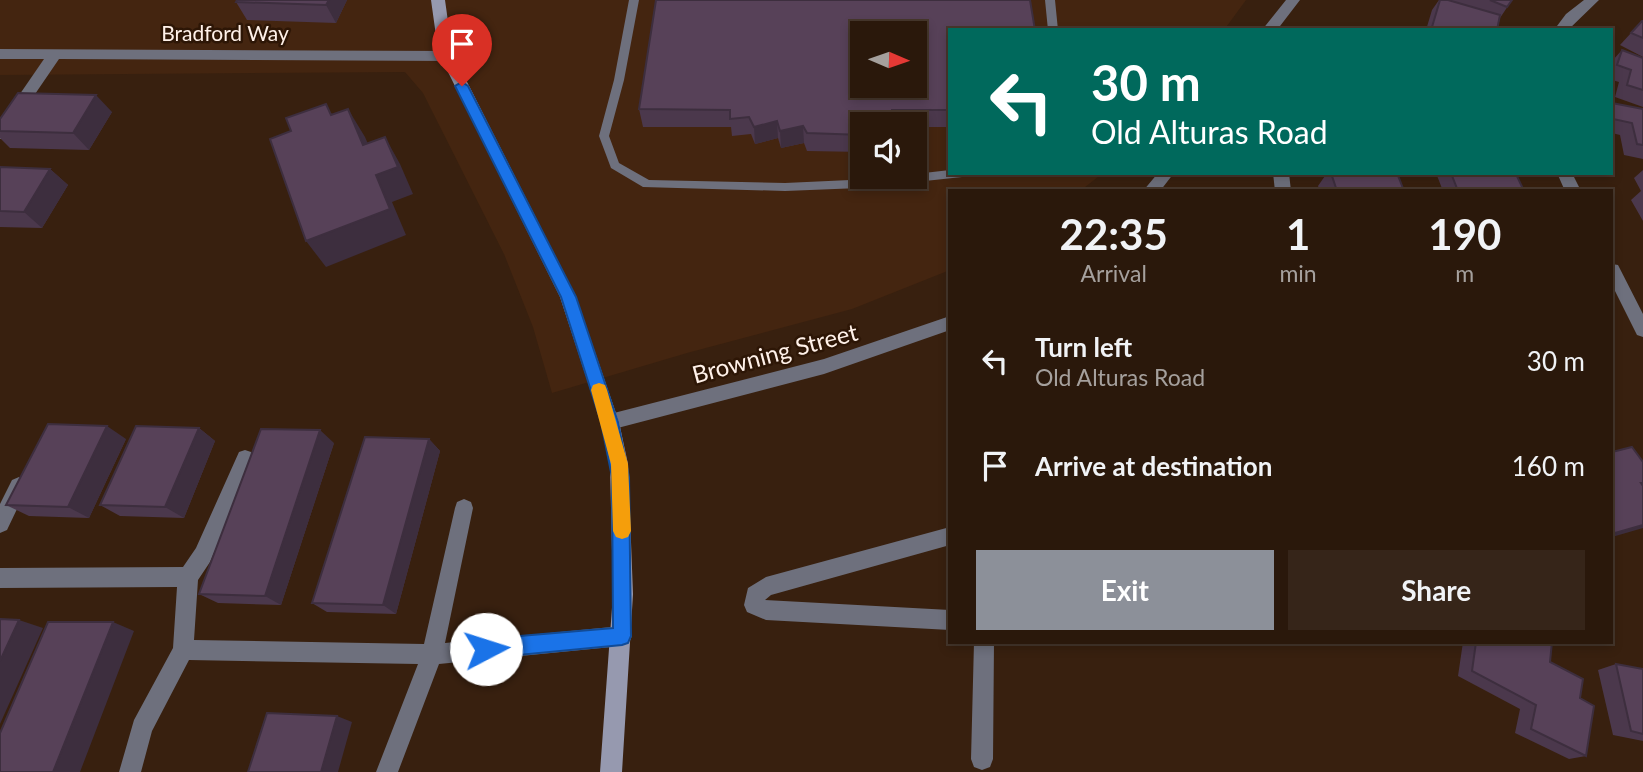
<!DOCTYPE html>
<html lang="en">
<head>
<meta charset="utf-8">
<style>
  body { margin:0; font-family:Lato,sans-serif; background:#362519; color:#f1f3f6; height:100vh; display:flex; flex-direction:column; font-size:26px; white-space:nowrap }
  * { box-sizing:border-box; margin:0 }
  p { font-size:23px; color:#a5a09d }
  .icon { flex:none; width:38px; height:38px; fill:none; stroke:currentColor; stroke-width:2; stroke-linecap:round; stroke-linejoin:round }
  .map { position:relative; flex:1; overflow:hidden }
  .drawer { position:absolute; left:948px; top:189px; width:665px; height:455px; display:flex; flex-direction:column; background:#2a180b; border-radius:0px; box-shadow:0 4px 10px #0003,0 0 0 2px #46372c }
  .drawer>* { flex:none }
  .guide { position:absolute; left:948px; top:28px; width:665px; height:147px; border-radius:0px; box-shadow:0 4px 10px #0003,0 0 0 2px #46372c; background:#00695c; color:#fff; overflow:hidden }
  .needle { width:46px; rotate:92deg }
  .fabs { position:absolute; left:850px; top:21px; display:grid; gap:14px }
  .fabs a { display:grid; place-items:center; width:77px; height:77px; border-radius:0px; background:#2a180b; box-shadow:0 4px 10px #0003,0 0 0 2px #46372c; font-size:35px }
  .pin { position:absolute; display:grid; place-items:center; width:60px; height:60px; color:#fff; margin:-72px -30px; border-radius:50% 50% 50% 0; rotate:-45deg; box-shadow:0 0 7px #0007 }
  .pin .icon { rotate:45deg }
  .me { position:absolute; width:77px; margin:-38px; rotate:85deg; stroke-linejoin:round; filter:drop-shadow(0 0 5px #0008) }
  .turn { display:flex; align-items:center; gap:24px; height:147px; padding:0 28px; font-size:32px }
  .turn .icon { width:91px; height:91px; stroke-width:2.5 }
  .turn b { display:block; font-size:49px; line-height:60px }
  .eta { display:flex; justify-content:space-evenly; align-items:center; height:119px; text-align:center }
  .eta b { font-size:42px; font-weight:700; line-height:49px }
  .action { display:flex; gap:14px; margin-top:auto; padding:14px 28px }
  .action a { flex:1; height:80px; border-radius:0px; background:#8c9099; color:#fff; font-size:28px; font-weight:700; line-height:80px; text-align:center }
  .action a+a { background:#362519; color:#f1f3f6 }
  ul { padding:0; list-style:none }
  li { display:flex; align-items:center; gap:21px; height:105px; padding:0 28px }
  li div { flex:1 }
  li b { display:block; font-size:26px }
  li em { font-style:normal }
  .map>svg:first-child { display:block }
  .built { fill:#442510; fill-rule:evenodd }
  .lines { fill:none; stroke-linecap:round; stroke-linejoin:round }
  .service { fill:#6e707d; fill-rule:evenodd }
  .minor { fill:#6e707d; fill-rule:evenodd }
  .tertiary { fill:#6e707d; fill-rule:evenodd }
  .secondary { fill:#9699af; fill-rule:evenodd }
  .wall { fill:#4b384c }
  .shaded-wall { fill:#3d2e3e }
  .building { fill:#574158; stroke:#3d2e3e; stroke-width:2; fill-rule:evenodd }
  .route { fill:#1a73e8; stroke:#114b97; stroke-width:2 }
  .slow { fill:#f59e0b }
  .labels { text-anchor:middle; stroke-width:5; stroke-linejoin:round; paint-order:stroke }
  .far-street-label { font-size:21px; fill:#fff1e9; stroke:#2d1606 }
  .street-label { font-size:24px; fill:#fff1e9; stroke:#2d1606 }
</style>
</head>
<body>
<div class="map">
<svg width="1643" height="772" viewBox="0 0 1643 772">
  <rect width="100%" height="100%" fill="#38200f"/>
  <!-- built -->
  <path class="built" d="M0,0h1246l-22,30h-274v143h153l-23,18h-130v79l-98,39 -165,44 -135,40 -19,-66 -29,-73 -81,-161 -18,-21 -405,3zM863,33h52v53h-52zM863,124h52v53h-52z"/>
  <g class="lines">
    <!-- service -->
    <path class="service" d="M629,0h10l-15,80 -15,56 10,27 30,17 136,3 130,-6v-3l35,-4v3h17l-5,4 -102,11 -75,3 -142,-4 -32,-19 -12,-32 15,-56z
      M1045,0h10l3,30h-10z"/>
    <!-- minor -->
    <path class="minor" d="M1584,0h15l-31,30h-14l12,-16z
      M0,49l449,2 7,5 -7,5 -390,-2 -54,79 -5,1v-16l44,-64h-44z
      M1273,173h16l2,18h-16z
      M1557,173h15l9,18h-16z
      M1612,264l6,1 25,49v23l-6,-2 -25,-50z
      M245,450l6,2 3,6 -44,104 -12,18 -4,60 230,4 31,-136 2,-6 7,-3 7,3 2,6 -28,135 177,-17 7,3 3,7 -3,7 -7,3 -183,18 -41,108h-22l42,-108 -229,-4 -37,71 -11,41h-22l15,-52 39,-72 4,-61 -177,1v-20l183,-1 13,-19 43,-96z
      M19,477l7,3 2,6 -21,44 -7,3v-29l12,-24z
      M950,527v18l-179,50 -6,5 185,10v20l-184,-10 -19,-8 -3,-7 4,-17 18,-11z
      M974,642h20l-1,117 -3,8 -8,3 -8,-3 -3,-8z"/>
    <!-- tertiary -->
    <path class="tertiary" d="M1286,0h14l-23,30h-15z
      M1158,173h16l-14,18h-17z
      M950,316v14l-126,44 -214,56 -6,-2 -3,-6 3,-6 6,-2 214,-55z"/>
    <!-- secondary -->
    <path class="secondary" d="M431,0h14l6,43 9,25 116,229 43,125 9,42 5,130 -11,178h-22l13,-178 -3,-130 -9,-42 -41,-125 -114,-229 -9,-25z"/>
  </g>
  <!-- wall -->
  <path class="wall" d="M237,0h110l-11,23 -89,-3 -11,-18z
    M1439,0h73l-12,18 -3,12h-71l6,-20z
    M1642,21h1v36l-23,-12z
    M950,30v97h-35v-3h-52v28l-56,-1 -3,-8 -23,5 -3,-10 -23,6 -4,-10 -19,2 -1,-9h-88l-4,-18z
    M1622,50l21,8v49l-28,-10 4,-15 -7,-2v-19z
    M1612,103l31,6v50l-19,-4 -4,-20 -8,-2z
    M112,112l-23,38 -79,-2 -10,-10v-19z
    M0,167l50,2 18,16 -26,43 -42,-1z
    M1643,170v51l-12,-21 10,-9 -7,-13z
    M1322,173h75l7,18h-84l-2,-5 9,-13z
    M1436,173h61l27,18h-81z
    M199,428l16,13 -31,77 -64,-2 -20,-11z
    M126,439l-37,79 -60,-2 -23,-11z
    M429,439l11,12 -44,163 -69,-2 -15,-9z
    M334,443l-53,162 -63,-2 -19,-9z
    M1463,642h89l-2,20 30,36 6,58 -17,3 -54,-26 5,-24 -62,-33z
    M1616,664l27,5v72l-30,-6 -15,-65z"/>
  <!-- shaded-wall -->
  <path class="shaded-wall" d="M329,0h18l-11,23 -10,-18z
    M96,95l16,17 -23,38 -16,-17z
    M348,109l17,28 15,35 -17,-27z
    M777,121l1,17 -23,6 -1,-17z
    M803,126l1,17 -23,5 -1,-17z
    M385,137l15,27 13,30 -21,8 14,33 -80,32 -20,-26 70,-66z
    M50,169l18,16 -26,43 -18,-16z
    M107,426l19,13 -37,79 -21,-11z
    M199,428l16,13 -31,77 -19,-11z
    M320,430l14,13 -53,162 -16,-9z
    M429,439l11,12 -44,163 -13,-9z
    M1643,525v3l-31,9v-3l3,-1z
    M19,620l24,8 -43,96v-63z
    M113,622l21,9 -54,141h-27z
    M337,716l15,6 -14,50h-17z"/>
  <!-- building -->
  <path class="building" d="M237,0h92l-3,5 -90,-3z
    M656,0h374l5,30h-85v80h-58v14h-29v11l-56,-2 -4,-7 -23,5 -3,-10 -23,6 -5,-10 -19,2v-9l-91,-1zM863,33h52v53h-52z
    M1440,0h8l52,15 -3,15h-15l-4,-2 -1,2h-35l-10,-3z
    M1490,0h22l-5,7z
    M1642,21h1v17l-12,-5z
    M1622,50l21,8v32l-16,-5 4,-15 -14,-5z
    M18,93l78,2 -23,38 -73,-2v-12z
    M1612,103l31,6v36l-6,-1 -5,-21 -19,-4z
    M326,104l5,11 17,-6 15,36 22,-8 13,30 -22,8 14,34 -84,32 -36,-102 21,-8 -5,-13z
    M0,167l50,2 -26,43 -24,-1z
    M1331,173h66l7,18h-67z
    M1451,173l65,1 8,17h-66z
    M48,424l59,2 -39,81 -62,-2z
    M136,426l63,2 -34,79 -65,-2z
    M261,429l59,1 -55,166 -66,-2z
    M365,437l64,2 -46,166 -71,-2z
    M1632,447l11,15v21h-2l2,3v39l-28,8 -3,-4v-77z
    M0,619l19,1 -19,41z
    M48,622h65l-60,150h-53v-39z
    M1476,642h76l-2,20 33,17 -3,19 14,8 -8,50 -55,-27 5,-24 -64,-34z
    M1616,664l27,5v65l-12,-3z
    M267,713l70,3 -16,56h-73z"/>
  <!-- route -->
  <path class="route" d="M462,82l6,4 108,211 42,125 11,55 2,159 -3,7 -6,2 -136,13 -6,-3 -3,-6 3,-7 6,-3 127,-11 -1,-151 -11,-55 -40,-125 -106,-211z"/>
  <!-- slow -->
  <path class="slow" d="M599,383l6,2 2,5 21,74 3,67 -3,6 -6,2 -6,-2 -3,-6 -2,-67 -20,-74 2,-5z"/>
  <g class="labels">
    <!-- far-street labels -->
    <g class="far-street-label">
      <text x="225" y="41">Bradford Way</text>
    </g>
    <!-- street labels -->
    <g class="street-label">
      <text transform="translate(775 354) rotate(-15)" y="8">Browning Street</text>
    </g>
  </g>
</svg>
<div class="fabs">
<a><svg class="needle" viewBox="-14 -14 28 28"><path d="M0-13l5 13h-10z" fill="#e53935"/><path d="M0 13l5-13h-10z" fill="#a5a09d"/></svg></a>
<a><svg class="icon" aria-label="sound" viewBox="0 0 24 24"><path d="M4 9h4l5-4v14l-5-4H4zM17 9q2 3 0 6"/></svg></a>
</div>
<div class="pin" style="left:462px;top:86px;background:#d93025"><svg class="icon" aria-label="arrive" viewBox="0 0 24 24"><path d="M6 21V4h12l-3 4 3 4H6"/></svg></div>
<svg class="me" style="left:486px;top:649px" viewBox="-20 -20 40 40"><circle r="19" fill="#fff"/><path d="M0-13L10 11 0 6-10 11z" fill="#1a73e8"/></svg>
<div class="guide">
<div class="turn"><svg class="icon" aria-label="left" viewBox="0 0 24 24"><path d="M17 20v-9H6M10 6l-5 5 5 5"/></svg><div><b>30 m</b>Old Alturas Road</div></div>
</div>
<section class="drawer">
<div class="eta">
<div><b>22:35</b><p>Arrival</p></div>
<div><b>1</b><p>min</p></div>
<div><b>190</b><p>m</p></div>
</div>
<ul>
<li><svg class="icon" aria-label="left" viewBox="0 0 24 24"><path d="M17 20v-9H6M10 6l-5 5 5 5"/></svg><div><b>Turn left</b><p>Old Alturas Road</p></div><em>30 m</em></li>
<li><svg class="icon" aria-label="arrive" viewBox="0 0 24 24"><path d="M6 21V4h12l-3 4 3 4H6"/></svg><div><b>Arrive at destination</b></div><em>160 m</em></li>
</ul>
<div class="action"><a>Exit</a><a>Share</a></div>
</section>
</div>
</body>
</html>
